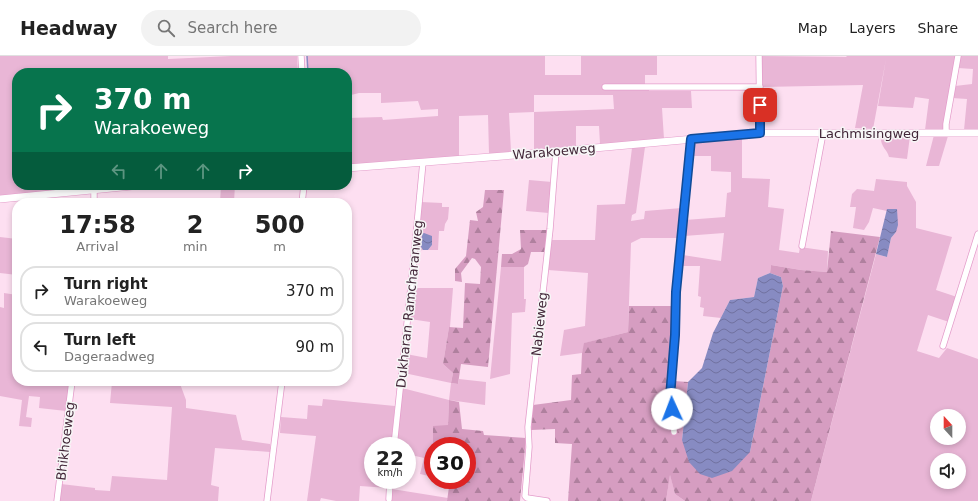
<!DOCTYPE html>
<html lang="en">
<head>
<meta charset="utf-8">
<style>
  body { margin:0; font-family:"DejaVu Sans",sans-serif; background:#f2f2f2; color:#222; height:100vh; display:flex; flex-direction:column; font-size:15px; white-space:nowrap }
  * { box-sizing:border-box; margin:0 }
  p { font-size:13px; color:#767676 }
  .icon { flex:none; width:22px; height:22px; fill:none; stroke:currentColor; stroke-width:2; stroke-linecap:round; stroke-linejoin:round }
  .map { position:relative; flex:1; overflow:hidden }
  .drawer { position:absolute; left:12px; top:142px; width:340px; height:188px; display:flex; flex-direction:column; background:#fff; border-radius:16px; box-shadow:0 2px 6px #0003 }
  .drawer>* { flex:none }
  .top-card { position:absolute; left:12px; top:12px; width:340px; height:122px; border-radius:16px; box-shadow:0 2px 6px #0003; background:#07744d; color:#fff; overflow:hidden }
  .needle { width:26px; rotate:339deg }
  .buttons { position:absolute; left:930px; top:353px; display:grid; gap:8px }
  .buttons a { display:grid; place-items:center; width:36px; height:36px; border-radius:50%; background:#fff; box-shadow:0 2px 6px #0003; font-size:20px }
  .speed { position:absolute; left:364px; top:381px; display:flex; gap:8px; font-size:20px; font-weight:700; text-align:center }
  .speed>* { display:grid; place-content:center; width:52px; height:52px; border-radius:50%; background:#fff; box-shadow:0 2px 6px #0003; line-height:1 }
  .speed small { font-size:10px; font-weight:400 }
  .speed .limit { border:6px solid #d22; background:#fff; color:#111 }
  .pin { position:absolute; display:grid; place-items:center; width:34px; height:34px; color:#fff; margin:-17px; border-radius:8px; box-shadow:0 2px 6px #0006 }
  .me { position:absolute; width:44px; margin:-22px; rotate:358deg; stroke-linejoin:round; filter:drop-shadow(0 0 3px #0008) }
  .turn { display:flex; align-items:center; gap:14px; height:84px; padding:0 16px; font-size:18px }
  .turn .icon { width:52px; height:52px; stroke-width:2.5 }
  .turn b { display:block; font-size:28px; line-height:34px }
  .lanes { display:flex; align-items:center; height:38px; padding:0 16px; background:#0003; justify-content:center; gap:20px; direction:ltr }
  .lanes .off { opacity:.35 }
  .eta { display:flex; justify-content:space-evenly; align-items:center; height:68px; text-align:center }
  .eta b { font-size:24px; font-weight:700; line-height:28px }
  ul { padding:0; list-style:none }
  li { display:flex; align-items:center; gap:12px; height:50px; margin:0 8px 6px; padding:0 8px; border:2px solid #e0e0e0; border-radius:16px }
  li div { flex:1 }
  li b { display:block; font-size:15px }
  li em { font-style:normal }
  header { display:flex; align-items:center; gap:24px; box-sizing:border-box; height:56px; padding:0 20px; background:#fff; border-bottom:1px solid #e0e0e0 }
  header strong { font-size:19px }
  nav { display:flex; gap:22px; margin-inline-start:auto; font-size:14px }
  .search { width:280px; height:36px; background:#f2f2f2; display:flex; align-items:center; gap:10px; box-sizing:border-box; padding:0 14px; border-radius:22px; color:#767676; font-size:15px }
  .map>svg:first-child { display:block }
  .green { fill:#e9b6d6; fill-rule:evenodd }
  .forest { fill:url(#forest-firs) }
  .water { fill:url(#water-waves) }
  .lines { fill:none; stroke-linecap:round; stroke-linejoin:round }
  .stream { stroke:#878bc2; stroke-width:1.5 }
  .minor-casing { stroke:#e49dcb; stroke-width:7 }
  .tertiary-casing { stroke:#e49dcb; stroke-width:8 }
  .minor { stroke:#fff; stroke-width:5.5 }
  .tertiary { stroke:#fff; stroke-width:7 }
  .route-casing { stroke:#114b97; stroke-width:10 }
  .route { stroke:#1a73e8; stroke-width:7 }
  .labels { text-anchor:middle; stroke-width:3; stroke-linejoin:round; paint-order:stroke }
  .street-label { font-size:13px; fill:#422638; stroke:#f6f6f6 }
</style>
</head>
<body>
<header>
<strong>Headway</strong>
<div class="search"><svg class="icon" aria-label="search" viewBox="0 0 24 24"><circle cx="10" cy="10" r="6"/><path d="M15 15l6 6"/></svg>Search here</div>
<nav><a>Map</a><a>Layers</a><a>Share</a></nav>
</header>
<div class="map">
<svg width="978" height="445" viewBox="0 0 978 445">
  <defs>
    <pattern id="forest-firs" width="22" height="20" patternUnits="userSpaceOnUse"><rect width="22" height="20" fill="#d69dc1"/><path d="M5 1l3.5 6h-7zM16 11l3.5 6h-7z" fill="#af809e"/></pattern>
    <pattern id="water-waves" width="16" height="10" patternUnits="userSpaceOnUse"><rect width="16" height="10" fill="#878bc2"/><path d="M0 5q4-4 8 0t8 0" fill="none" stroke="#70719f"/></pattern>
  </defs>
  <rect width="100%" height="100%" fill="#fddff1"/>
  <!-- green -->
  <path class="green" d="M0,0h168v3l63,-3h66l1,17h-281v112h32v7l-49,5z
    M307,0h238v19h36v-19h76v19h-12v9h4v7h42l1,17h-30l2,31 -64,5 -1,-18h-23v20l-42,4v-38l-25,1 2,39 -22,2 -1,-39 -29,1v41l-112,8v-12l1,-1 -1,-34 35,-1 1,3 55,-4v-7l-17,1 -3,-9 -37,2v-10h-22l-12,3v-23h-39zM534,39h79l1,14 -80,3z
    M761,0l85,1 1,-1h109l-12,75 -19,-1 4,-31 -14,-2 -2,11 -35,-2 8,-47 -13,70 -18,-1 8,-43 -101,2z
    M960,0h18v75l-14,-1 3,-31 -15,-1 3,-12 17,-2 1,-15 -15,-1z
    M934,79l14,1 -9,30h-13z
    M881,80h29l-3,23 -18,-2c-2,-8 -9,-10 -8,-21z
    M742,81v41l28,1 -2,28 16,2 -5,41 20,3 1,-6 28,4 -1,21 -26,-2 -30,-5 -1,8 -12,5 -4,19 -24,3 -9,18 -18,-2 1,-8 -4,-1 1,-10 -3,-1 2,-30h-18l1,-11 38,6 3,-28 -40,3 1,-16 40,-3 2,-24 4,-1v-20l-20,-1v-15h-19l1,-14z
    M645,91l-9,66 -4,2 -1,6 13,-2 1,-8 37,-3 -2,30h-39l-10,5 -3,89 -43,11 -3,10 -22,3 4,-26 21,-4 3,-53 -40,-3 4,-30h43l2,-35 28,-1 7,-56z
    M876,123l31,3v4l9,16v26l36,9 -16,53 21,7 -8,25 -21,-7 -11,36 22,7 8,-10 31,11v142h-167l65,-247 11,3 4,-19 5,-6 -8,-23 -1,2 -14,-3 -4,14 -5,8 -11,-2 3,-21h-6l2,-13 5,-5 17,2zM937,360h22v22h-22zM937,404h22v22h-22z
    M529,124l23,2 -3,31 -23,-2z
    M221,129h14l-1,17 10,1h-24z
    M421,146l21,1v4h7l-1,12 -3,5 -1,7h-5l-1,19h-10l4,-5 -10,-11 -1,13 2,3 -6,1z
    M0,181l17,2v16h-2v7h2v13l-17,-2z
    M501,211h23v32h2l-1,13 -13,1 -2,61 -20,5z
    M413,232h40l-3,39h-1l-6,37 10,9 -2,10 7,1 1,-5 27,3 -1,23 -36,-5 -1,26h-15v51l-13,-3 4,-16 -17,-4v-8h-11l6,-58 47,12 2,-17 -47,-10 2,-19 21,4 3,-36 -20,-3z
    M4,237l13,2v86h52l-3,30 -27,-3 1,-11 -11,-1 -3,21 6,1 -1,9 -12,-1 3,-26 -22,-4v-89l4,1z
    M104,325h75l7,19v8l50,7 6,25 28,4v8l-55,-4 -4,37 8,2 -1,14h-158l1,-17 34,4v2l15,1 2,-15 55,4 5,-73 -62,-4 2,-21z
    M323,343l72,7 -4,40h-18v34h15v8l-28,-2 -1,15h-23l-15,-3 -1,3h-13l9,-65 -36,-3 1,-16 26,2 1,-14 14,1z
    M670,418l5,20 10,7h-19z
    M392,433l56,9 -1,3h-56z"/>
  <!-- forest -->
  <path class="forest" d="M485,134h19l-16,177 -27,-3 -3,20 -7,-1 2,-10 -10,-9 6,-37 14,1 2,-45 15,1 1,-17 -6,-8 -3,-1 -11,15 1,9 -7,-1v-12l11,-13 4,-36 8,1 -2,-9 7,-5z
    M520,174h27l-2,22h-14l-3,12 -4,3h-23l1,-13h10l9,-5z
    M831,175l49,6 -69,264h-126l-10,-7 -5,-19 -4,26h-98l4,-57 -17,-1v-14l-24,1 2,-25 38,-5 1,-25 9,-1 1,-21 2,-10 44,-11 1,-26h44l-5,91 5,36 -1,-37 2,-15 14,1 -6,58 68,12 33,-166 -2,-9 -11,-4 1,-8 30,5 26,2z
    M449,344l10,2 3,27 21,2 1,4 42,3 -6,63h-73l3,-21h17v-34h-34v-20l15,-1z"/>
  <!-- water -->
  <path class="water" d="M887,153h10l1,16 -2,7 -5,6 -4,19 -11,-3z
    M424,177l8,3v9l-4,5h-5l-2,-3 1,-13z
    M770,217l11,4 2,9 -33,166 -18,19 -20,7 -12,-4 -11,-12 -7,-22 6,-58 14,-14 11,-35 17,-33 24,-3 4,-19z"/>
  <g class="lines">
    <!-- stream -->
    <path class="stream" d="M307,0l1,17"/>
    <!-- minor casing -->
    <g class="minor-casing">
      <path id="minor" d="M301,0l1,17
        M759,0l1,77
        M605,31h155
        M946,77v-9l12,-68
        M94,147v-13
        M302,147l2,-18
        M802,190l21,-113
        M943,290l35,-112
        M674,376l-3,-35 5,-73v-32l15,-153
        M394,390l19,-179 10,-105
        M389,443l1,-19
        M57,445l15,-120
        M267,445l15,-120
        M547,445l-20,-3 -2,-2 4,-49 -1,-20 22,-198 6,-78"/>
    </g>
    <!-- tertiary casing -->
    <g class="tertiary-casing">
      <path id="tertiary" d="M347,112l181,-14 232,-21h218
        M0,143l142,-14"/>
    </g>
    <!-- minor -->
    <use href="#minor" class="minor"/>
    <!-- tertiary -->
    <use href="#tertiary" class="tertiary"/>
  </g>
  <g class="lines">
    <!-- route casing -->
    <g class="route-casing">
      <path id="route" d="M672,353l-2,-12 5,-62 1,-43 15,-153 69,-6v-28"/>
    </g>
    <!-- route -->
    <use href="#route" class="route"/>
  </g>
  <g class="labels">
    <!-- street labels -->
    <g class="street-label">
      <text x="869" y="82">Lachmisingweg</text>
      <text transform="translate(554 95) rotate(-5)" y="5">Warakoeweg</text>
      <text transform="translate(409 248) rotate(-84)" y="5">Dukharan Ramcharanweg</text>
      <text transform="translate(539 268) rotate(-84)" y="5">Nabieweg</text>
      <text transform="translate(65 385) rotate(-83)" y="5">Bhikhoeweg</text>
    </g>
  </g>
</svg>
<div class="buttons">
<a><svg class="needle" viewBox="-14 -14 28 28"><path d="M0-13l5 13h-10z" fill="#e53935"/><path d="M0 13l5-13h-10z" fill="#767676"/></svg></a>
<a><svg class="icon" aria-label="sound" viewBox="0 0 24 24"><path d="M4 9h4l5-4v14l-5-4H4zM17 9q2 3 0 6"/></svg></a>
</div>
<div class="speed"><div>22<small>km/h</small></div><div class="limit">30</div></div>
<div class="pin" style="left:760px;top:49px;background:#d93025"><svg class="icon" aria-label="arrive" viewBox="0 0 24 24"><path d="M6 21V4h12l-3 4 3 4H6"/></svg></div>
<svg class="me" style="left:672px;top:353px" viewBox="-20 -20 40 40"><circle r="19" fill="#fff"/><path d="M0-13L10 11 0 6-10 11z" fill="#1a73e8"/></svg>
<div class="top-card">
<div class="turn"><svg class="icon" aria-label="right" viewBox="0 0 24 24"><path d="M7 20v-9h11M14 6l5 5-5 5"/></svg><div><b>370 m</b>Warakoeweg</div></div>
<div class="lanes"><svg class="icon off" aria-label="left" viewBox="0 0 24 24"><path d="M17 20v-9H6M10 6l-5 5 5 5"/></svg><svg class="icon off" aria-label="ahead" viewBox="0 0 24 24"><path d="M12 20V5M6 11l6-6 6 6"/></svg><svg class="icon off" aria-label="ahead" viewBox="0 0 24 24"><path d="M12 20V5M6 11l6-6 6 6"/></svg><svg class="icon" aria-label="right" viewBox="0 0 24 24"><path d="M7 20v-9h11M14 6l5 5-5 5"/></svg></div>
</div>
<section class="drawer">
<div class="eta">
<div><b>17:58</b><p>Arrival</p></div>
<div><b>2</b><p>min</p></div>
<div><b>500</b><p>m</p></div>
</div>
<ul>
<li><svg class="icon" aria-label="right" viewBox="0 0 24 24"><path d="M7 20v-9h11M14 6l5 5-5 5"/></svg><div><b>Turn right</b><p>Warakoeweg</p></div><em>370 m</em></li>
<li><svg class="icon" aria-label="left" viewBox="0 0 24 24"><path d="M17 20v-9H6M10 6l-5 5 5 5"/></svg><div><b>Turn left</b><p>Dageraadweg</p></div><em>90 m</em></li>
</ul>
</section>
</div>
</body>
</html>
